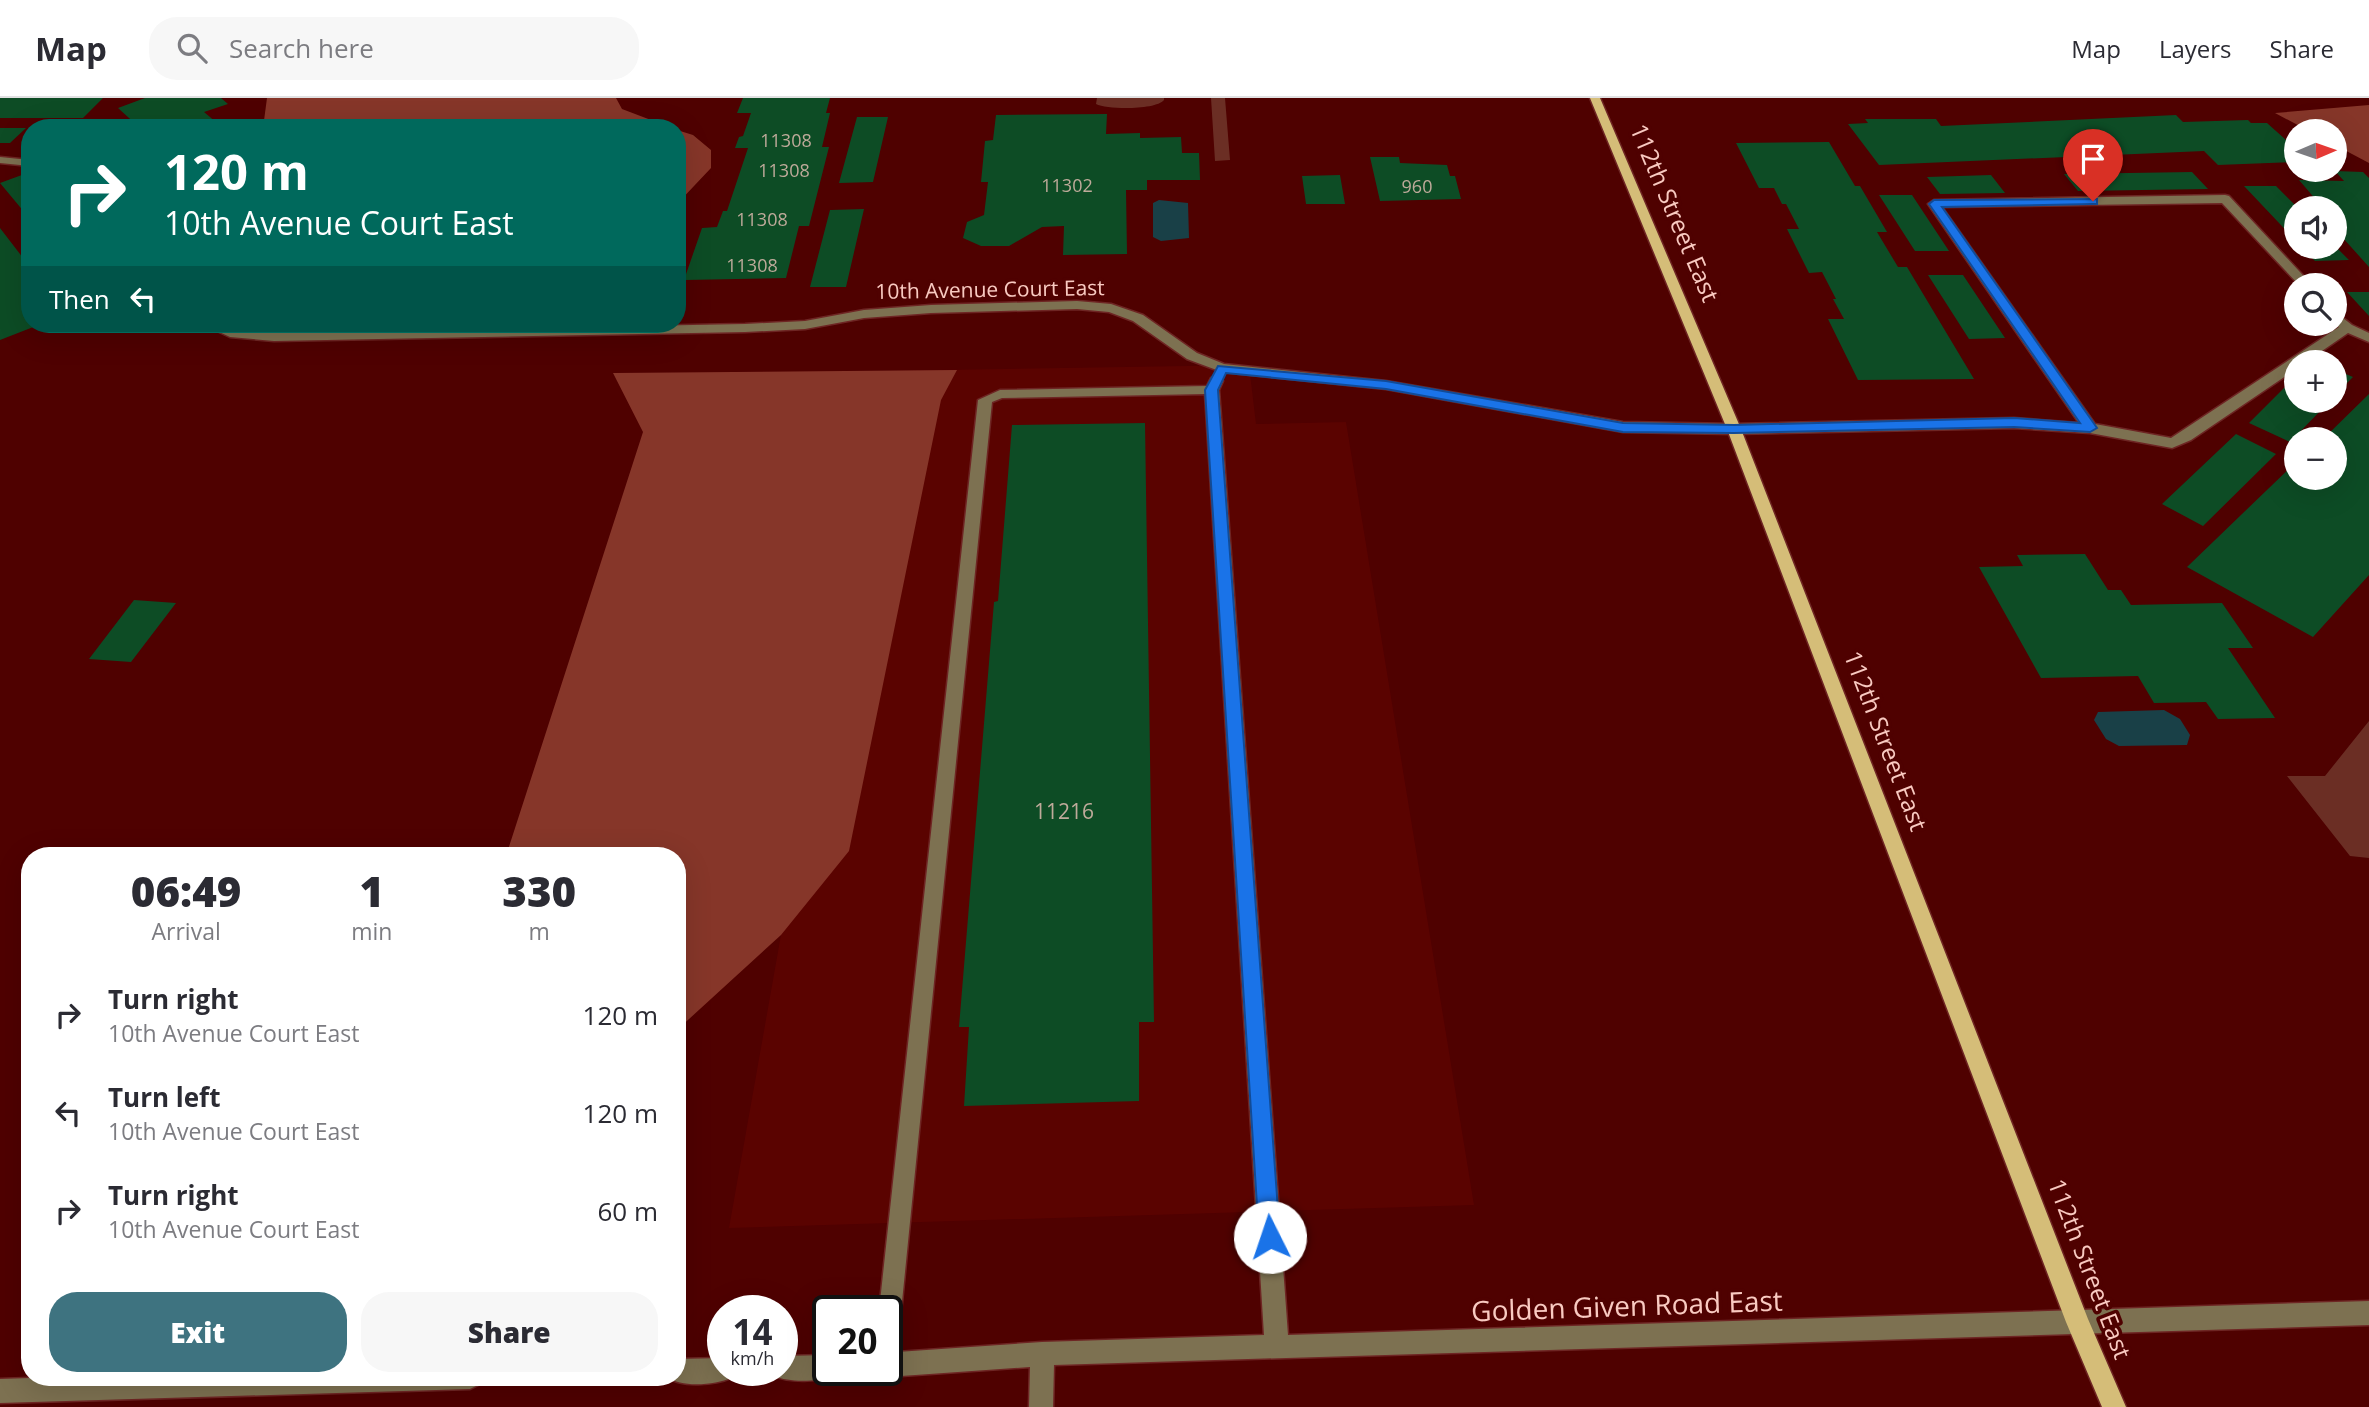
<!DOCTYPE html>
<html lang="en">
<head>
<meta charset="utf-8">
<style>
  body { margin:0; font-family:"Open Sans",sans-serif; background:#f7f7f7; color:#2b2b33; height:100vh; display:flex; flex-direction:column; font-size:26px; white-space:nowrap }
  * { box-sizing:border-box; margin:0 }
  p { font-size:23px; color:#7c7c81 }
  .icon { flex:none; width:38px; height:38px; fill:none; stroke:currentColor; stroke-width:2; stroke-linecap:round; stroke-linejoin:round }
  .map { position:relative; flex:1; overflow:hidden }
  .sheet { position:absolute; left:21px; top:749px; width:665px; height:539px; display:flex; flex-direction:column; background:#fff; border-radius:28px; box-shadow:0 7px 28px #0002 }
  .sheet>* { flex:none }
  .guide { position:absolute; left:21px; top:21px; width:665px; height:214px; border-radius:28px; box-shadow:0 7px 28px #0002; background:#00695c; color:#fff; overflow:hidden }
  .needle { width:46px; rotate:88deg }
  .buttons { position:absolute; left:2284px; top:21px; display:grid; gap:14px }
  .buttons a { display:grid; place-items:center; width:63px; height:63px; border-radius:50%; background:#fff; box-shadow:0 7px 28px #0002; font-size:35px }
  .speed { position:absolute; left:707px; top:1197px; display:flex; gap:14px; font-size:35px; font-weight:700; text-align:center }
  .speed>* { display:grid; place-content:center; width:91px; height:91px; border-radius:50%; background:#fff; box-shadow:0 7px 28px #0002; line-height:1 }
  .speed small { font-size:18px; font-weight:400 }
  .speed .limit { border:4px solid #111; border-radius:10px; background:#fff; color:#111 }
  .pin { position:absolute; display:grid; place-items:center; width:60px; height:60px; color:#fff; margin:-72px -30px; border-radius:50% 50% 50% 0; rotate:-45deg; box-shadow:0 0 7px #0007 }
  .pin .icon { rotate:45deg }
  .me { position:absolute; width:77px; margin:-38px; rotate:356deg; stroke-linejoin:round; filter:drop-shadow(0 0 5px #0008) }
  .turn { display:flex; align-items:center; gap:24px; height:147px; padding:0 28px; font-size:32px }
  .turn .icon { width:91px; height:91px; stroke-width:2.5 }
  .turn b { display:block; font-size:49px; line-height:60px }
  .then { display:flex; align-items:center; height:66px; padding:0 28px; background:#0003; gap:14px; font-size:26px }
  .eta { display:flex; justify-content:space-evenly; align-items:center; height:119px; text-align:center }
  .eta b { font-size:42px; font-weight:800; line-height:49px }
  .button { display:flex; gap:14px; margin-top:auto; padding:14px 28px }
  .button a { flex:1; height:80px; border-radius:28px; background:#3e7380; color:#fff; font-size:28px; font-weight:800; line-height:80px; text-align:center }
  .button a+a { background:#f7f7f7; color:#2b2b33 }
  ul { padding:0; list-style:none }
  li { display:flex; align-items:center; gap:21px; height:98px; padding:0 28px }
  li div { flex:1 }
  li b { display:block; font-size:26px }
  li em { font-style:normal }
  header { display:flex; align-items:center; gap:42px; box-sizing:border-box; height:98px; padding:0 35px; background:#fff; border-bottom:2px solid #e1e1e2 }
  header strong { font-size:33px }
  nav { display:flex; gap:38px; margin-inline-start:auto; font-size:24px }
  .search { width:490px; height:63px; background:#f7f7f7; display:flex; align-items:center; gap:18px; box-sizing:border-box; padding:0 24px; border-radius:28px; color:#7c7c81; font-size:26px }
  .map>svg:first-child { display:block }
  .built { fill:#5a0300 }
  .green { fill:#6b2e24 }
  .forest { fill:#863629 }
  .water { fill:#194047 }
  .building { fill:#0d4c25 }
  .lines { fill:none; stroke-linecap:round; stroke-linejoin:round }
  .minor-casing { stroke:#6e2523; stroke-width:3 }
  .major-casing { stroke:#6e2523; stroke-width:3 }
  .minor { fill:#7d7151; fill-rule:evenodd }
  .major { fill:#d5bd78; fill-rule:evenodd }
  .route { fill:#1a73e8; stroke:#114b97; stroke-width:2 }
  .labels { text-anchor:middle; stroke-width:7; stroke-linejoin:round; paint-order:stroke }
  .far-number-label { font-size:18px; fill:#beaa9a }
  .far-street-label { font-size:21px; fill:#f9cac1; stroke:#4f0100 }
  .number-label { font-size:21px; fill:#beaa9a }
  .street-label { font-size:24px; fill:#f9cac1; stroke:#4f0100 }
  .near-street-label { font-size:28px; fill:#f9cac1; stroke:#4f0100 }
</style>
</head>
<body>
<header>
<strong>Map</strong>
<div class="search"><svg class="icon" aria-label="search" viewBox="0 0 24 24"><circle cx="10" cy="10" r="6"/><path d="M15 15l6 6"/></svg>Search here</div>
<nav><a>Map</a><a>Layers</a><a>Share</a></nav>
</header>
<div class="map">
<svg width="2369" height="1309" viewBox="0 0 2369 1309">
  <rect width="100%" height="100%" fill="#4f0100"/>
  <!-- built -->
  <path class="built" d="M1249,267l7,59 90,-2 128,783 -745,23 152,-857z"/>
  <!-- green -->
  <path class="green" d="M1097,0h67v2c-8,10 -56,10 -68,4z
    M1211,0h14l5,62 -15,1z
    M2369,623v137l-19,-2 -63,-80h38z"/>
  <!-- forest -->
  <path class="forest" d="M267,0h349l6,11 50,19h-409z
    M2369,7v58l-34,-18 -1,-14h-25l-34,-18z
    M677,32l16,5 18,15v18l-34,36z
    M957,272l-16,30 -92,451 -68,84 -104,95v-174h-171l137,-424 -30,-59z"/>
  <!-- water -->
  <path class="water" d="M1159,102l29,3 1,35 -28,3 -8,-4v-34z
    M2164,612l16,9 10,16 -3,10 -68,1 -13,-7 -12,-19 4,-8z"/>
  <!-- building -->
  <path class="building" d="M0,0h103l-20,20h-83z
    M145,0h76l7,6 -24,8 19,16h-83l-22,-20z
    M743,0h87l-4,15h4l-8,34h7l-20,79h-10l-13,52 -102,2 18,-52 15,-1 6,-16h4l21,-63h-13l4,-11 4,-1 8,-23h-14z
    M1107,16l-1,20 34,-1v5l41,-1 1,16h17l1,27h-53v10h-21l1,64 -64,1 1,-29 -22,1 -33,19h-28l-18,-8 4,-16 17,-7 4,-33h-7l4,-41 8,-1 3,-25z
    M2176,17l7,7 65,-2 3,3h16l29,26v13l-78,3 -14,-14 -325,14 -31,-41 20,-1 -3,-4h71l5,7z
    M857,19h31l-15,65 -34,1z
    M0,30h26l-16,15h-10z
    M1829,44l26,44h5l27,46h-10l21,35h9l67,112 -116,1 -30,-61h16l-11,-20h3l-14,-27 -13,1 -22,-44h12l-13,-25h-4l-8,-16h-15l-23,-45z
    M1370,59h29l1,6 47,2 3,11h5l6,23 -81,2z
    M2335,73l28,1 6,6v89l-35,-39v-20h-11l-24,-28 45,1z
    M30,74v47l-30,-36z
    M2192,74l16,17 -130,2 -14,-17z
    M1340,77l5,29h-39l-4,-28z
    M1991,77l14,18 -65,1 -13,-17z
    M2244,88h32l22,22 -2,33z
    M1879,97h33l37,56h-34z
    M864,111l-18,78h-36l20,-77z
    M0,130l30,39v57h11l-41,16z
    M2301,149h35l13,13 -34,1z
    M1928,177h35l42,63 -36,1z
    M2347,194h22v24z
    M2334,271l19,8 -19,19z
    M2296,278v25h34l-40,41 -41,-19z
    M2369,296v181l-56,62 -126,-70 109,-105v16h38v-39h-11z
    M1145,325l9,599h-15v79l-175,5 5,-79h-10l35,-425 4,-1 14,-176z
    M2236,336l40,20 -73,72 -41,-22z
    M2085,456l23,36h13l10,15 91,-2 31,45h-25l47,70 -57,1 -12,-17 -52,1 -16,-27 -97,2 -62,-111 44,-1 -6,-11z
    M134,502l42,3 -45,59 -42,-3z"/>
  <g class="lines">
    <!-- minor casing -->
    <g class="minor-casing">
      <path id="minor" d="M0,59l30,3v6l-30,-3z
        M2225,97l4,1 83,89h-13l-77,-82 -280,4 153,217 76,14 168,-111 -5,-4v-12l18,14 17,8v9l-21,-9 -42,29h-10v7l-105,71 -19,8 -82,-15 -76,-5 -280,6 -111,-2 -237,-43 -164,-17 -35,-13 -54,-38 -24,-9 -32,-3 -146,4 -67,5 -59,11 -60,3 -471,9 -44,-4 -28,-13h18l12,5 42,4 471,-9 60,-3 59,-11 67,-5 146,-4 34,3 32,11 54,38 27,11 162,17 237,41 111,2 280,-6 65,5 -151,-219 6,-4z
        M1216,279l7,4 -4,9 69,945 1081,-34v24l-1315,40 -1,42h-24l1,-40 -143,10 -8,-4 -2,-3h10v-59h-8l99,-911 22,-10 207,-4 4,-8zM1205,296l59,941 -222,7 -145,10 95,-950 10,-4z
        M828,1257v15h11l-3,5c-16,7 -46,8 -62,1l-3,-6h11v-14z
        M723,1260v12h12l-4,8c-15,7 -51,10 -63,-1h9v-18z
        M59,1279h423l-4,8 -8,4 -470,14v-24z"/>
    </g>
    <!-- major casing -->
    <g class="major-casing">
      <path id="major" d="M1590,0h10l141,331 347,890 38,88h-24l-36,-85 -339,-893z"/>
    </g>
    <!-- minor -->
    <use href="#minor" class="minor"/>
    <!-- major -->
    <use href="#major" class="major"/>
  </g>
  <!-- route -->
  <path class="route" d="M2097,101v5h-4l-151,3 153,218 2,3 -7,4 -76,-5 -280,6 -111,-1 -237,-43 -160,-16 -8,17 62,847 -3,8 -7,3 -8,-3 -3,-8 -54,-847 13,-24 168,15 237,42 111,2 280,-7 66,5 -151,-219 5,-4z"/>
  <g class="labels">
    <!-- far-number labels -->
    <g class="far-number-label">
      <text x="786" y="49">11308</text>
      <text x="784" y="79">11308</text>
      <text x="1067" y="94">11302</text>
      <text x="1417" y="95">960</text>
      <text x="762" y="128">11308</text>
      <text x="752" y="174">11308</text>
    </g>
    <!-- far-street labels -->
    <g class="far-street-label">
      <text transform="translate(990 192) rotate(-1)" y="7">10th Avenue Court East</text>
    </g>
    <!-- number labels -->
    <g class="number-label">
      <text x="1064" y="721">11216</text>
    </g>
    <!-- street labels -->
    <g class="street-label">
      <text transform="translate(1674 115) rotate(67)" y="8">112th Street East</text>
      <text transform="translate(1885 643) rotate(69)" y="8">112th Street East</text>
      <text transform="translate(2089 1171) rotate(69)" y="8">112th Street East</text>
    </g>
    <!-- near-street labels -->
    <g class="near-street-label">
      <text transform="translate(1627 1208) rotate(-2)" y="10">Golden Given Road East</text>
    </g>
  </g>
</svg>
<div class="buttons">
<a><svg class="needle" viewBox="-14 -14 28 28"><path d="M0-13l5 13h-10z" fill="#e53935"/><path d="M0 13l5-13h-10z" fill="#7c7c81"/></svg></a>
<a><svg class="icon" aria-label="sound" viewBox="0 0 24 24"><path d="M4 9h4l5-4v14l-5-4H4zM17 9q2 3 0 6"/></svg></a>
<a><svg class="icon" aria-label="search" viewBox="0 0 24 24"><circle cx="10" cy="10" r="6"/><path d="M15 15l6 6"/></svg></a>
<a>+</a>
<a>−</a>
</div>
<div class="speed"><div>14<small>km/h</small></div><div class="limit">20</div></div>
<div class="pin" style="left:2093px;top:103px;background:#d93025"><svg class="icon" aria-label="arrive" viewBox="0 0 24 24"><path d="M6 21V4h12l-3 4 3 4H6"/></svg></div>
<svg class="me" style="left:1270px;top:1139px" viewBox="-20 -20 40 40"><circle r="19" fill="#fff"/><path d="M0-13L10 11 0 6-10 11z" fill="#1a73e8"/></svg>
<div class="guide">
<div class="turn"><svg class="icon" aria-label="right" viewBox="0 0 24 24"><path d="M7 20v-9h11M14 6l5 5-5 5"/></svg><div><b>120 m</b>10th Avenue Court East</div></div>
<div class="then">Then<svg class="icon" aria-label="left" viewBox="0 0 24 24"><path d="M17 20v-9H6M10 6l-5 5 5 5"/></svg></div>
</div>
<section class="sheet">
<div class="eta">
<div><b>06:49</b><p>Arrival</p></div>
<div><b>1</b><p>min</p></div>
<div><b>330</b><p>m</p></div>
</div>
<ul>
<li><svg class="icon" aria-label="right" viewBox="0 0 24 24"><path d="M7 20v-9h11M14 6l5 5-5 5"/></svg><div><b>Turn right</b><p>10th Avenue Court East</p></div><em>120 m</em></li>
<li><svg class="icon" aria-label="left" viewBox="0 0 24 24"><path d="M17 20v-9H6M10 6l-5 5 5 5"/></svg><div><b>Turn left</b><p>10th Avenue Court East</p></div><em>120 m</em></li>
<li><svg class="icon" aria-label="right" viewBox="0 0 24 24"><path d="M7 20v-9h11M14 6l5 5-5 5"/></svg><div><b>Turn right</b><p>10th Avenue Court East</p></div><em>60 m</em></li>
</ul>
<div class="button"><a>Exit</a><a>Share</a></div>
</section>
</div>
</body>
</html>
